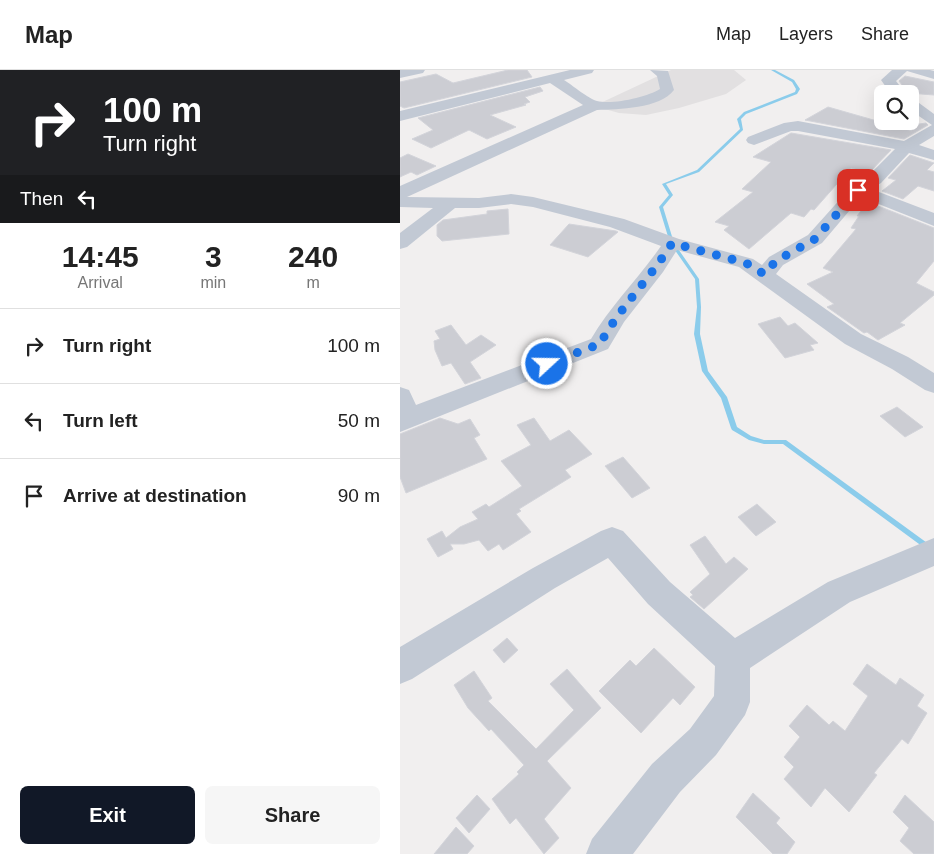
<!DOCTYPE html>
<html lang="en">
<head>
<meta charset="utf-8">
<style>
  body { margin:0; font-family:Arial,sans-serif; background:#f6f6f6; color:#222; height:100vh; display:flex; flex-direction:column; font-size:19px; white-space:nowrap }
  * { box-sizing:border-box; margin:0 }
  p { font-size:16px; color:#767676 }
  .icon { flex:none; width:28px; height:28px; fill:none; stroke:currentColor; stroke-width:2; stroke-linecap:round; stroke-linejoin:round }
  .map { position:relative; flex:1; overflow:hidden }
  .details { display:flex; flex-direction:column; background:#fff; width:400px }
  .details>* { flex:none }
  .hud { background:#202124; color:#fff; overflow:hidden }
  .tools { position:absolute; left:474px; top:15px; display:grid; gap:10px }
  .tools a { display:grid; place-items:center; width:45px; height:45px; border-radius:8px; background:#fff; box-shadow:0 5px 20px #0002; font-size:25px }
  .pin { position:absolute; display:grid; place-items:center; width:42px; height:42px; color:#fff; margin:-21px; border-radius:10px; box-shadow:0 2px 8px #0006 }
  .me { position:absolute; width:55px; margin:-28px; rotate:69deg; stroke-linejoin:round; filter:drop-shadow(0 0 4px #0008) }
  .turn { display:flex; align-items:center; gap:18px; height:105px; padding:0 20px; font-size:22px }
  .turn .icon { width:65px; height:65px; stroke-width:2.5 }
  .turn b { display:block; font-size:35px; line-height:42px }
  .then { display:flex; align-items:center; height:48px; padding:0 20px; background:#0003; gap:10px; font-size:19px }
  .eta { display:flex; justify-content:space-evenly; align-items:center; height:85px; text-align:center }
  .eta b { font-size:30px; font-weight:600; line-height:35px }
  .primary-button { display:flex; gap:10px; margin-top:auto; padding:10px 20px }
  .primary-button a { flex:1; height:58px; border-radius:8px; background:#111827; color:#fff; font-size:20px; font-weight:600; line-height:58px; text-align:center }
  .primary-button a+a { background:#f6f6f6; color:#222 }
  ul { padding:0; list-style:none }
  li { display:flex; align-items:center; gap:15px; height:75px; padding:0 20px; border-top:1px solid #e0e0e0 }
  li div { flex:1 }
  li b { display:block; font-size:19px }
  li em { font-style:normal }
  header { display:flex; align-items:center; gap:30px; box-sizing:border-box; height:70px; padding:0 25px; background:#fff; border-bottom:1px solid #e0e0e0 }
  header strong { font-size:24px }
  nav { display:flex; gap:28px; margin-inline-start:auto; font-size:18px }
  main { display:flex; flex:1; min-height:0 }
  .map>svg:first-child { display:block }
  .education { fill:#e2e0e1 }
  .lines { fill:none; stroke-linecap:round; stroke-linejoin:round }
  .stream { fill:#8bcceb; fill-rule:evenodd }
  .building { fill:#cccdd3; stroke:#d3d4da }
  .minor { fill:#c2c9d4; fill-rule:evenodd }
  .route { stroke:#1a73e8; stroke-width:9; stroke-dasharray:0 16.2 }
</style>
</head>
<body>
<header>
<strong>Map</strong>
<nav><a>Map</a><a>Layers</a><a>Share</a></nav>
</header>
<main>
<section class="details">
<div class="hud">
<div class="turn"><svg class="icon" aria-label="right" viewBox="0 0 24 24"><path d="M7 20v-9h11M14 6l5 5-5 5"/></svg><div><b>100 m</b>Turn right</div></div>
<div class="then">Then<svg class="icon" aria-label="left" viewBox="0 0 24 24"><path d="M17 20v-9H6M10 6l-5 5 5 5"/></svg></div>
</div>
<div class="eta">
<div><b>14:45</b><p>Arrival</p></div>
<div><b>3</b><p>min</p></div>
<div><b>240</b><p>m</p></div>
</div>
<ul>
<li><svg class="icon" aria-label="right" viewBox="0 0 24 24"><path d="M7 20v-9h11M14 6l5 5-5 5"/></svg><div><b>Turn right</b></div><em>100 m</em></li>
<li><svg class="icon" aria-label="left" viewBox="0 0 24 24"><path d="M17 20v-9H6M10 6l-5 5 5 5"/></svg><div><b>Turn left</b></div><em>50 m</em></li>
<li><svg class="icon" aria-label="arrive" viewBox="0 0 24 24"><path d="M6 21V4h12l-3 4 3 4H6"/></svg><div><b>Arrive at destination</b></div><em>90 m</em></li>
</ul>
<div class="primary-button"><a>Exit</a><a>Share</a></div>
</section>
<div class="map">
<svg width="534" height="784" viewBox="0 0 534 784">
  <rect width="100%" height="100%" fill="#f1efef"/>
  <!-- education -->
  <path class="education" d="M271,0h63l12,10 -20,14 -47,14 -33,7 -27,-2 -25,-7z"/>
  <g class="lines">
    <!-- stream -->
    <path class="stream" d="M371,0h4l19,10 6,9 -3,5 -51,20 -5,5 2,11 -44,42 -33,12 7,11 -10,12 11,36 25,36 2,28 -1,27 8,37 19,26 10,30 14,9 13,4h22l148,108v7l-151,-111h-19l-15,-4 -17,-10 -1,-2 -10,-30 -19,-27 -8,-37 3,-27 -2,-28 -25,-36 -11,-36 10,-12 -7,-11 35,-14 43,-41 -3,-10 7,-7 51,-20 1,-3 -4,-7z"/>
  </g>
  <!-- building -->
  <path class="building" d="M108,0h19l5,7 -128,31 -4,-2v-24l36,-8 17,9z
    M505,6l29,6v13l-26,-2 -9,-12z
    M140,17l3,4 -18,6 5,5 -6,2 2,1 -36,10 26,12 -29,12 -18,-9 -38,18 -19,-9 21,-9 -15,-12z
    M428,37l84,24 -6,-5 20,-3 2,2 -24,14 -99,-19z
    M391,63l100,17 -22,23 -18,-5 -37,42 -3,-1 -7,8 -13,-4 -42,36 -25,-19 5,-4 -14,-4 38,-30 -11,-3 29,-27 -18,-5z
    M8,84l28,12 -19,9 -6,-3 -11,5v-19z
    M510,85l24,8 -7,7 7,2v19l-16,-5 -15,13 -21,-8 14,-11 -8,-2z
    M468,132l66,26v33l-18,22 18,9v3l-34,28 5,2 -27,15 -11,-8 -3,1 -37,-26 7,-3 -27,-20 26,-12 -10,-4 33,-39 -5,-1 8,-12h-2z
    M108,139l1,25 -67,7 -5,-5v-11l6,-5 44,-6v-3z
    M169,154l47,7 2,1 -30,25 -38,-12z
    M380,247l8,9 7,-3 23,20 -8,2 4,5 -29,8 -27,-34z
    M51,255l15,20 15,-10 15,10 -26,17 11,16 -16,6 -14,-21 -9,3 -7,-16 -1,-9 6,-2 -5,-8z
    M497,337l26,20 -18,10 -25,-21z
    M40,348l18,6 12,-5 10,16 -6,3 13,21 -81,34 -6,-16v-43z
    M134,348l16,23 19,-11 23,24 -27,16 6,7 -52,32 2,2 -5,3 15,18 -28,18 -4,-6 -11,7 -9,-11 -15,4h-14l3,5 -15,8 -11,-18 15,-8 4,7 14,-11 18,-8 -6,-7 14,-8 3,3 33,-21 -21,-25 30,-16 -14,-20z
    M223,387l27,31 -18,10 -27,-32z
    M357,434l19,18 -20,14 -18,-19z
    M305,466l21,28 8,-7 14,12 -44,40 -14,-12 3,-2 -3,-3 20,-18 -20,-29z
    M107,568l11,12 -14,13 -11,-13z
    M254,578l41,39 -15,18 -7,-7 -32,35 -42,-42 31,-31 6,6z
    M467,594l29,21 4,-7 24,17 -7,11 10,7 -19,31 -6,-5 -28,34 3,2 -28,37 -24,-24 -14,19 -27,-28 10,-12 -10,-10 16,-20 -11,-11 18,-21 22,20 4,-4 12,10 23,-35 -15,-12z
    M167,599l34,39 -54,53 24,27 -27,31 15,19 -15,16 -28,-36 -6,6 -18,-25 27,-25 -2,-2 7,-7 -33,-36 -2,2 -21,-23 -14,-23 20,-14 18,27 -4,3 48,48 38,-39 -24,-26z
    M353,723l27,25 -4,5 19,19 -8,12h-14l-37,-37z
    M77,725l13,14 -21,24 -13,-15z
    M505,725l29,27v32h-20l-14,-13 9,-13 -16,-16z
    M56,757l18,19 -7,8h-33z"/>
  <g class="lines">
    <!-- minor -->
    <path class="minor" d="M0,0h25l-2,3 -23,5z
      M170,0h24l-2,3 -28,7c8,5 25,19 33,21 16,4 50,-4 63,-12l-3,-13 -7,-6 18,1 6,19c-14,19 -56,19 -77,20l-190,87 72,1 32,-4 22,3 91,22 55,20 74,20 9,6 7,-8 39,-22 44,-49 17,-11 26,-26 -97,-18h-7l-37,14 -6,-2 -2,-3 2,-3 36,-14 14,-2 106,20 28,-16 -22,-15v-11l5,1 19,14v22l-15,9 15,5v10l-25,-7 -28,30 -10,6 63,24v13l-73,-29 -39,46 -39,22 -7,9 85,60 47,23 26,16v20l-9,-3 -33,-21 -47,-25 -106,-77 -62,-17 -14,22 -39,50 -16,27 -208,83v-45l9,3 7,15 175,-66c20,-34 48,-61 70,-93l-51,-19 -77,-20 -22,-3 -32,4h-24l-48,39 -7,2v-16l33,-25 -33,-1v-21l183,-81 -33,-22 -150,38v-10z
      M492,0h38l4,1v8l-27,-8 -11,10 10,13h-15l-10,-14z
      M212,457l11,4 47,51 65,56 93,-56 106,-44v28l-84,36 -100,66v34l-5,13 -29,40 -36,37 -47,62h-47l6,-15 60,-75 38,-35 24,-33 1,-30 -67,-62 -40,-46 -53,30 -143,91 -12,5v-37l133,-79 68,-37z"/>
  </g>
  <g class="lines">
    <!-- route -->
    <path class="route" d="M147,294l53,-20c20,-37 50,-65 72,-101l74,20 18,11 12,-13 39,-22 43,-49"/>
  </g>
</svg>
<div class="tools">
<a><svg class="icon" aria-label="search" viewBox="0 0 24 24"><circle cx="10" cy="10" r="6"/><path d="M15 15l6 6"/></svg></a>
</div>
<div class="pin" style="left:458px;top:120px;background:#d93025"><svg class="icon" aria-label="arrive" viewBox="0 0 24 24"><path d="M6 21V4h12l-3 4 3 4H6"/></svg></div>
<svg class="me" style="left:147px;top:294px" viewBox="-20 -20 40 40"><circle r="17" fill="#1a73e8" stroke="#fff" stroke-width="3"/><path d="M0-11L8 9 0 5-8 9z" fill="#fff"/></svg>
</div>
</main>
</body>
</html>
